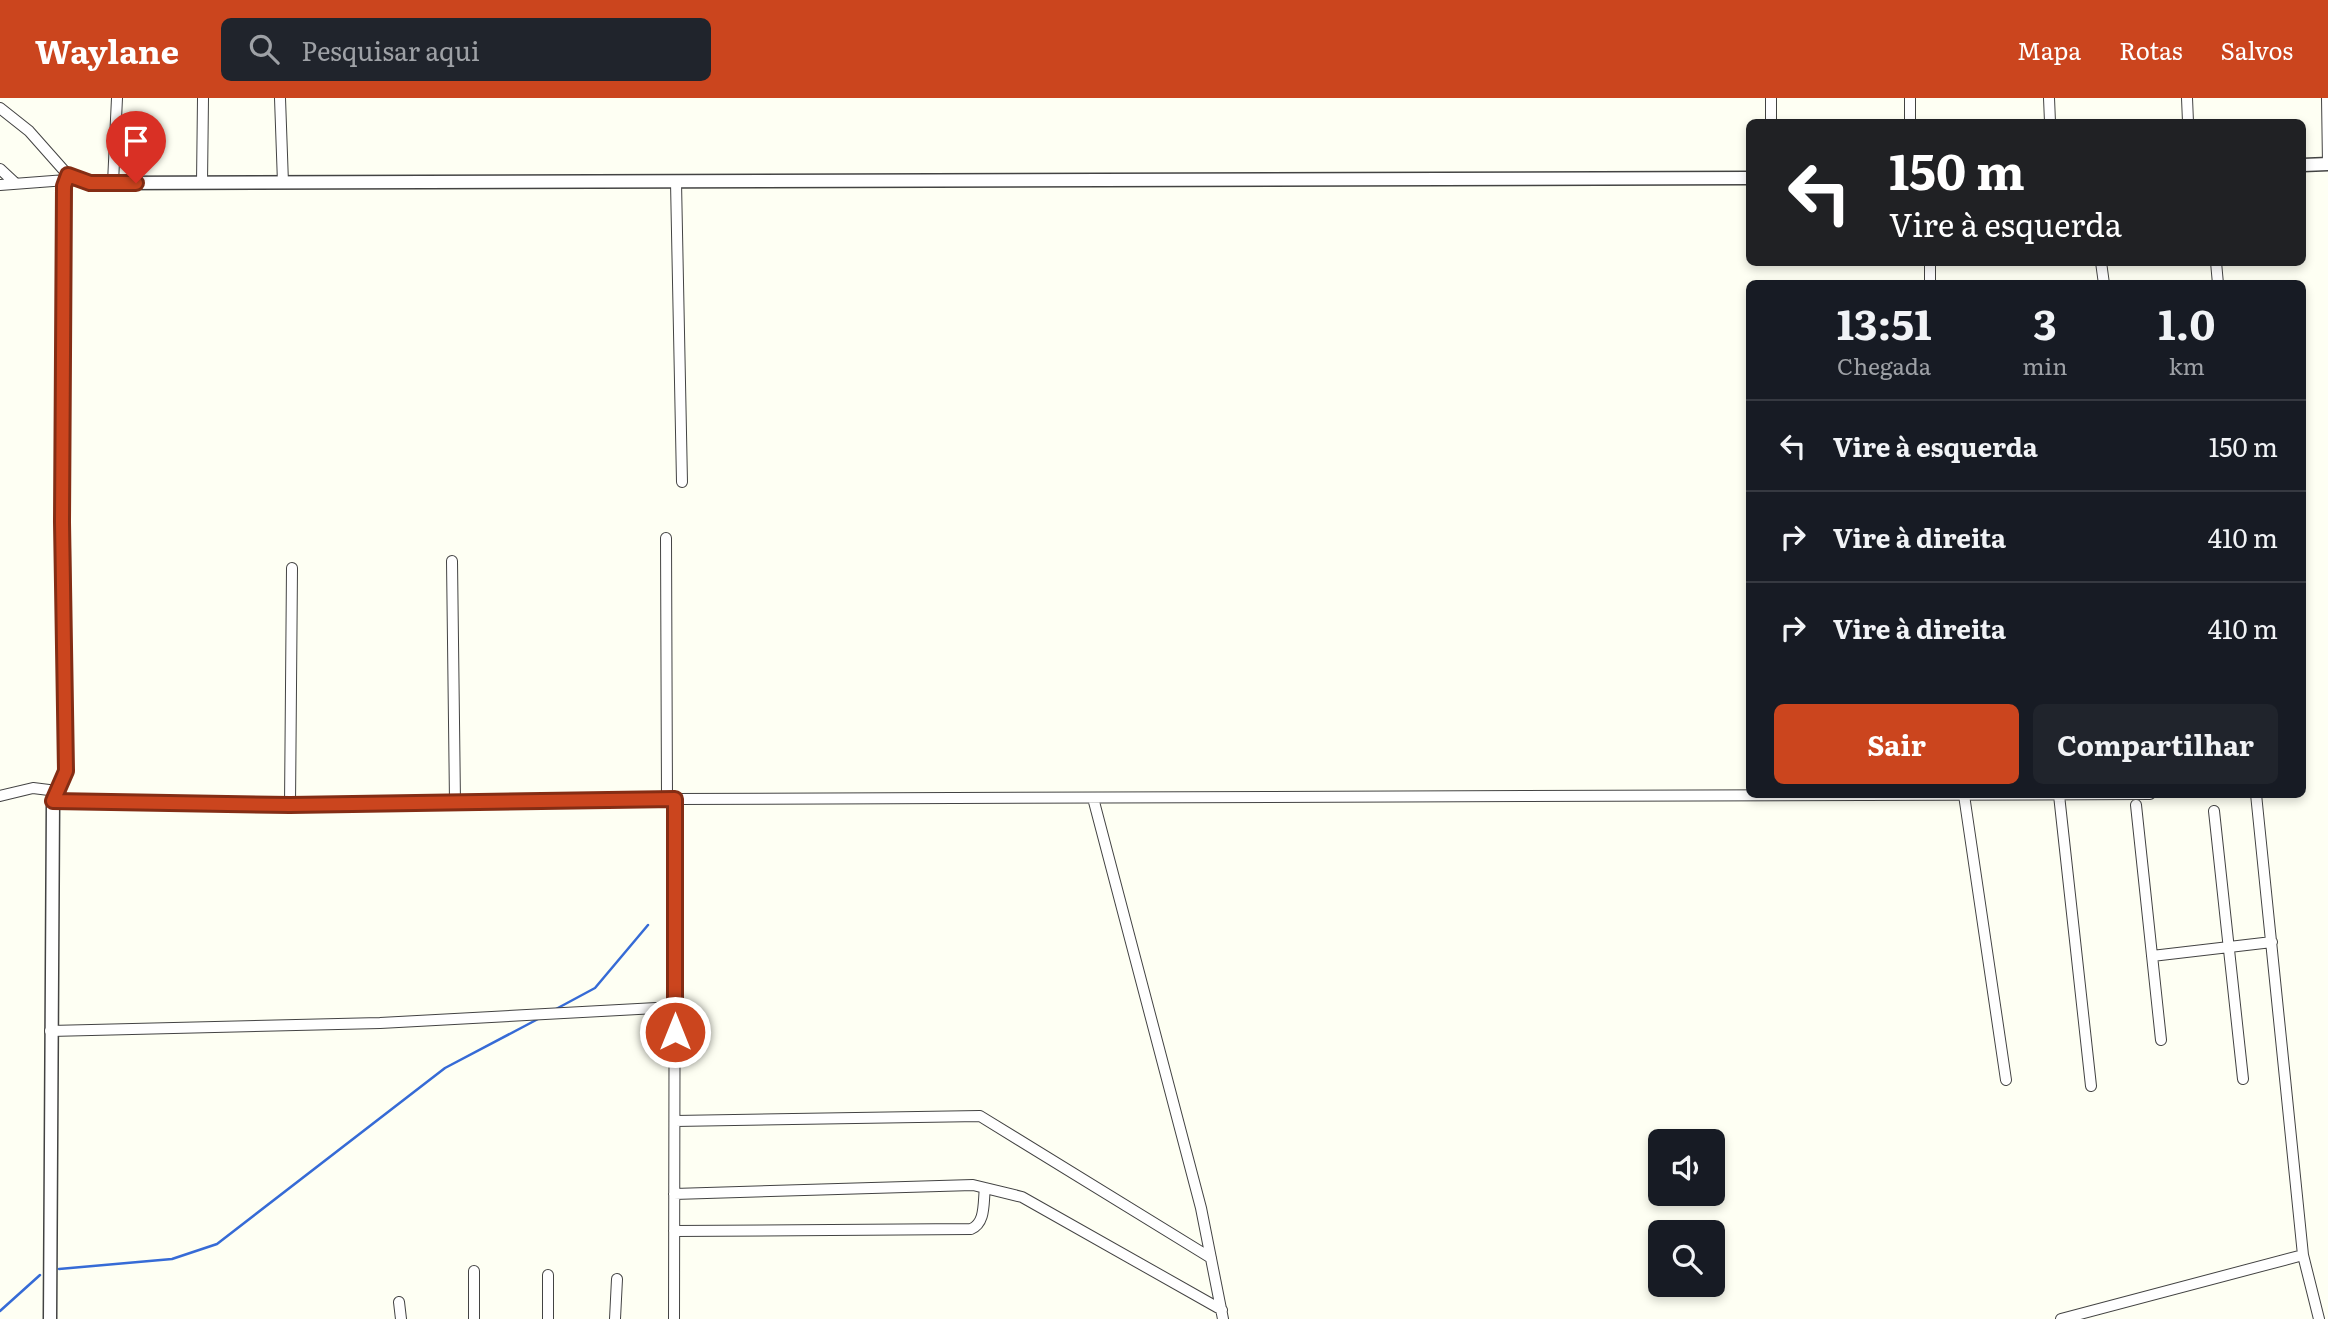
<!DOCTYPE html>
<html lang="pt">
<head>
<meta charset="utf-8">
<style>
  body { margin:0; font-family:Literata,serif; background:#20242c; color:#f1f3f6; height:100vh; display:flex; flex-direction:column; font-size:26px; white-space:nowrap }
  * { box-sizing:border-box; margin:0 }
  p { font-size:23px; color:#9ea1a6 }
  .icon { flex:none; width:38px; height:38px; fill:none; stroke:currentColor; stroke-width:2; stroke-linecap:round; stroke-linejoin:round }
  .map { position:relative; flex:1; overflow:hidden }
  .panel { position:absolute; left:1746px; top:182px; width:560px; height:518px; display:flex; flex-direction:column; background:#171b24; border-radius:10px; box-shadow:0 4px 10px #0003 }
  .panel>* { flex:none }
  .hud { position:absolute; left:1746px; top:21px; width:560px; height:147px; border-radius:10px; box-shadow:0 4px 10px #0003; background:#202124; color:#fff; overflow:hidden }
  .fabs { position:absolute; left:1648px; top:1031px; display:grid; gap:14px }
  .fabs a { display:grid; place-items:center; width:77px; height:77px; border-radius:10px; background:#171b24; box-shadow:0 4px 10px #0003; font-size:35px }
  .pin { position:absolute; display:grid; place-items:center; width:60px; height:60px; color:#fff; margin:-72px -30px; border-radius:50% 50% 50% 0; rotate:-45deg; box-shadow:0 0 7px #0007 }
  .pin .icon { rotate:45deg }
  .me { position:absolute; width:77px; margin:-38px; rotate:0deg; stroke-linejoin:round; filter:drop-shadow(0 0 5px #0008) }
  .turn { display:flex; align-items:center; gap:24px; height:147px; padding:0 28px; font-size:32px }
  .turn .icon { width:91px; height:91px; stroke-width:2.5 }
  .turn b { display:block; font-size:49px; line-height:60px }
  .eta { display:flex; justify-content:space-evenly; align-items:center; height:119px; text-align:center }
  .eta b { font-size:42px; font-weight:700; line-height:49px }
  .primary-button { display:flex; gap:14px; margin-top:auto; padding:14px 28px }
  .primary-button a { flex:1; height:80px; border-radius:10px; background:#cb451e; color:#fff; font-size:28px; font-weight:700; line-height:80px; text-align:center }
  .primary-button a+a { background:#20242c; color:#f1f3f6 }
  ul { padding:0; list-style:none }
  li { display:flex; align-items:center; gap:21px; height:91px; padding:0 28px; border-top:2px solid #363941 }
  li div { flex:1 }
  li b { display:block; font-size:26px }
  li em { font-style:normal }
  header { display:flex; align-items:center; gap:42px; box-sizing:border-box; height:98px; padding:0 35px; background:#cb451e; color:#fff }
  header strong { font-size:33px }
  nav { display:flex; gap:38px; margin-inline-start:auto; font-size:24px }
  .search { width:490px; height:63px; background:#20242c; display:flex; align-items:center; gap:18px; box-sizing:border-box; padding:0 24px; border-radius:10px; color:#9ea1a6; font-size:26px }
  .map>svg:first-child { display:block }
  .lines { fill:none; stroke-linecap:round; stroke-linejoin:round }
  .stream { stroke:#366bd6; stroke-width:2.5 }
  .minor-casing { stroke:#434343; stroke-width:12 }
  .tertiary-casing { stroke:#434343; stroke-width:15 }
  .minor { stroke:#fff; stroke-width:10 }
  .tertiary { stroke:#fff; stroke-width:12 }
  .route-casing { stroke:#842d14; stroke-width:18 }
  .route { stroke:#cb451e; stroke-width:12 }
</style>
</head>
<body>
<header>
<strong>Waylane</strong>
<div class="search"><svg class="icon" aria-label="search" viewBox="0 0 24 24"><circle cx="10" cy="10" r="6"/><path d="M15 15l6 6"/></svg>Pesquisar aqui</div>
<nav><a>Mapa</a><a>Rotas</a><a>Salvos</a></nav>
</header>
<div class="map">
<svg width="2328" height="1221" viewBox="0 0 2328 1221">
  <rect width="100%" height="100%" fill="#fefff3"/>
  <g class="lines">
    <!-- stream -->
    <path class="stream" d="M556,911l39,-21 53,-63
      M59,1171l113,-10 45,-15 228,-176 93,-49
      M0,1213l40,-36"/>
    <!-- minor casing -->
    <g class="minor-casing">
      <path id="minor" d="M280,0l3,85
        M1771,0v24
        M1910,0v24
        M2049,0l1,24
        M2187,0l1,24
        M2327,0l1,66
        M0,10l29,23 39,44
        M0,71l15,14
        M676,84l6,300
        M113,85l4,-85
        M202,85l1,-85
        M0,87l66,-5
        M1930,164v22
        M2101,164l3,22
        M2216,164l2,22
        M666,440l1,261
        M452,463l3,241
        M2256,696l47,461 16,64
        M1964,697l42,285
        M2059,697l32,291
        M0,698l33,-8 24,3
        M1093,700l108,410 22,111
        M53,703l237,4 385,-6 1475,-5
        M290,707l2,-237
        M2136,707l25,235
        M2214,713l29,268
        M2152,858l120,-14
        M50,933l330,-8 295,-16
        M675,1023l305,-5 231,142
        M674,1096l299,-9 49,12 200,113
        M674,1133l297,-2c15,-6 12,-27 14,-41
        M474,1173v48
        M399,1204l2,17
        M548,1221v-44
        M615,1221l2,-40
        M674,1221l1,-520
        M2061,1221l242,-64"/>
    </g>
    <!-- tertiary casing -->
    <g class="tertiary-casing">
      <path id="tertiary" d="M2303,67l25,-1
        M50,1221l3,-518 13,-30c-3,-195 -4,-390 -2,-585l4,-11 22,8h23l1637,-5"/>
    </g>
    <!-- minor -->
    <use href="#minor" class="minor"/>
    <!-- tertiary -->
    <use href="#tertiary" class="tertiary"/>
  </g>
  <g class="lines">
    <!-- route casing -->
    <g class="route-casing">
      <path id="route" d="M136,85h-46l-22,-8 -4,11 -2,336 4,249 -13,30 237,4 385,-6v233"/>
    </g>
    <!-- route -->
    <use href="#route" class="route"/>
  </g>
</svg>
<div class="fabs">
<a><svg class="icon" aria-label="sound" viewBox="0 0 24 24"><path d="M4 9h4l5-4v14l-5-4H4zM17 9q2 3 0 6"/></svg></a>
<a><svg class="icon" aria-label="search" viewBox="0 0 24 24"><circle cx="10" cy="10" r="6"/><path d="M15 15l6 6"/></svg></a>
</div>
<div class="pin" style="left:136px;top:85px;background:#d93025"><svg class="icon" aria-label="arrive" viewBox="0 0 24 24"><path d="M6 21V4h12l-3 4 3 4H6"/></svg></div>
<svg class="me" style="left:675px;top:934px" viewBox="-20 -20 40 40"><circle r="17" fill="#cb451e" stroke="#fff" stroke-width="3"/><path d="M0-11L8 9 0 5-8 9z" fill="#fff"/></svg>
<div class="hud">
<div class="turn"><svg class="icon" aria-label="left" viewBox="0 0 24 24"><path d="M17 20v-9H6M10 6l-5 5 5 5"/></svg><div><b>150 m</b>Vire à esquerda</div></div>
</div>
<section class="panel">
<div class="eta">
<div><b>13:51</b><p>Chegada</p></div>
<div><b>3</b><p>min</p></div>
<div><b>1.0</b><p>km</p></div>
</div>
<ul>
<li><svg class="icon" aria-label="left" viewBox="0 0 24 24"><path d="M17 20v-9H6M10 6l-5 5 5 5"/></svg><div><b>Vire à esquerda</b></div><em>150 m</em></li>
<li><svg class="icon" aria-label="right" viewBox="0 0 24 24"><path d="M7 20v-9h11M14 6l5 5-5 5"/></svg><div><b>Vire à direita</b></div><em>410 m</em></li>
<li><svg class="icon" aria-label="right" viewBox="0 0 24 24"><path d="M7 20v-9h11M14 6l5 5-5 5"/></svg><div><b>Vire à direita</b></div><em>410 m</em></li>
</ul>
<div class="primary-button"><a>Sair</a><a>Compartilhar</a></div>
</section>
</div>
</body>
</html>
